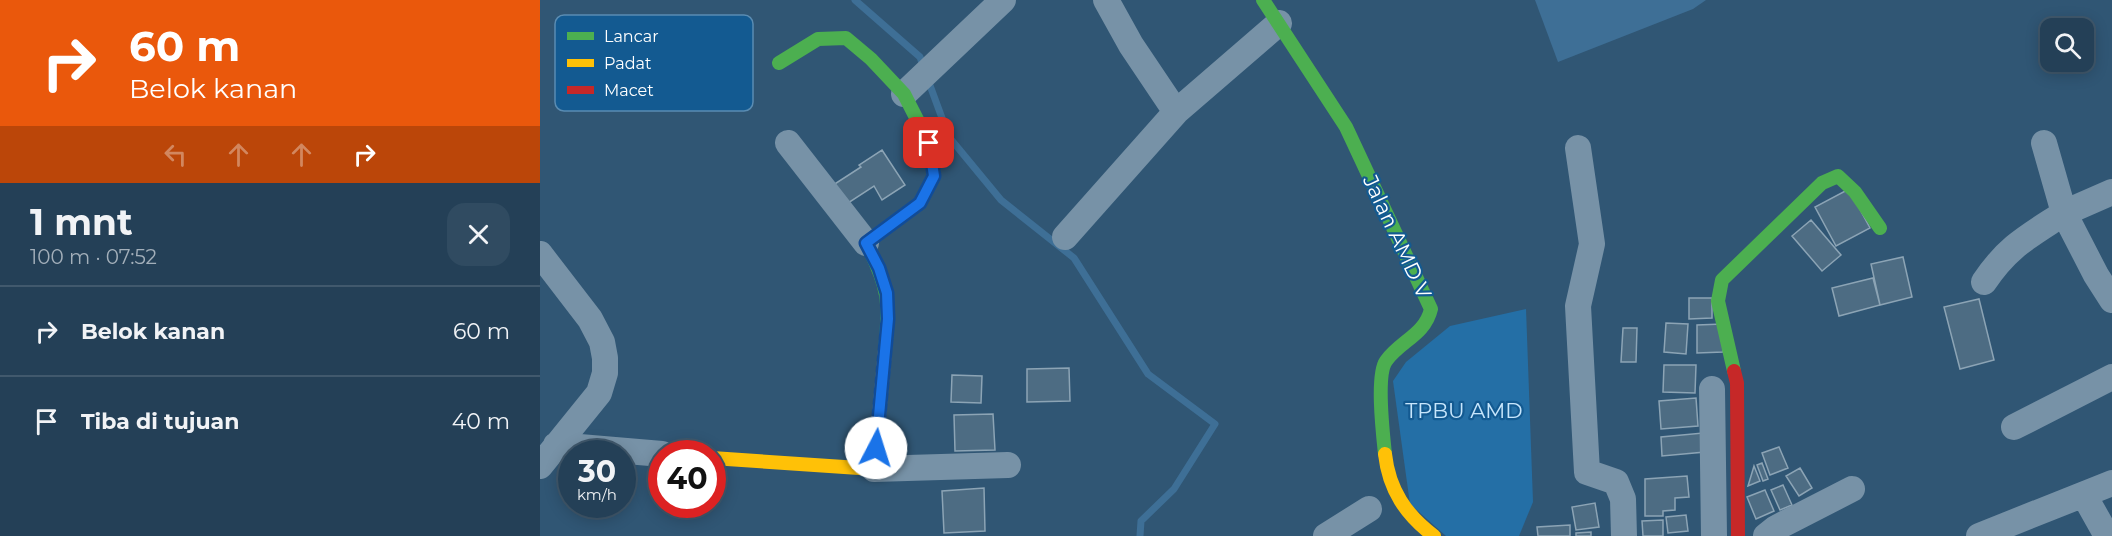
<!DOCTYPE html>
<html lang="id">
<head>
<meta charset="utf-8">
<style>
  body { margin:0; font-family:Montserrat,sans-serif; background:#304b61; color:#f1f3f6; height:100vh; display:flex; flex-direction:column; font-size:22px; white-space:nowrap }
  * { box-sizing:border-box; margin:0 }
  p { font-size:20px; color:#a3afba }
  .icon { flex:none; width:33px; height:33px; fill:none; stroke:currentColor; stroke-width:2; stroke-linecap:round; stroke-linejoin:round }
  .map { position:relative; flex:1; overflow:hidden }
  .drawer { display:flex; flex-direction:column; background:#244057; width:540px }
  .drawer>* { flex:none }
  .hud { background:#ea580c; color:#fff; overflow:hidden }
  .tools { position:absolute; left:1500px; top:18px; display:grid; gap:12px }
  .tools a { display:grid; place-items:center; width:54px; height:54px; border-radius:12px; background:#244057; box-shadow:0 3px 15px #0003,0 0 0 2px #41596d; font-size:30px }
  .speed { position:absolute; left:18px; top:440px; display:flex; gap:12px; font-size:30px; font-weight:700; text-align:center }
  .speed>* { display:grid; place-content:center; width:78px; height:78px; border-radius:50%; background:#244057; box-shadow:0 3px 15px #0003,0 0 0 2px #41596d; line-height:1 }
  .speed small { font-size:15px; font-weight:400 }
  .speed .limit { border:9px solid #d22; background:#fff; color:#111 }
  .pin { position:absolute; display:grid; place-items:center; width:51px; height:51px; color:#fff; margin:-26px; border-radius:12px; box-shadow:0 3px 9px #0006 }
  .me { position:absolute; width:66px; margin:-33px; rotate:5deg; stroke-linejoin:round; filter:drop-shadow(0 0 4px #0008) }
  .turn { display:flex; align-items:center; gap:21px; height:126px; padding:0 30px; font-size:27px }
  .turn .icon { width:78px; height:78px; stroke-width:2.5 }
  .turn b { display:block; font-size:42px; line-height:51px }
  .lanes { display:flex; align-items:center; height:57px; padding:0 30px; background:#0003; justify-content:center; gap:30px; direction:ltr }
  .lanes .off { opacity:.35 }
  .round { display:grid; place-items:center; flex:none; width:63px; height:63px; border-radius:18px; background:#304b61 }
  .head { display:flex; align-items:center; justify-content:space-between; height:102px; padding:0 30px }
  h1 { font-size:36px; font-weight:700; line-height:45px }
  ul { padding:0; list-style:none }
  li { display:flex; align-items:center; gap:18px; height:90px; padding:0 30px; border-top:2px solid #41596d }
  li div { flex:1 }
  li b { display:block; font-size:22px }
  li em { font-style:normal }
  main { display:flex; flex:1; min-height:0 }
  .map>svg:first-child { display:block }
  .green { fill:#246fa6 }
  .water { fill:#3e6f96 }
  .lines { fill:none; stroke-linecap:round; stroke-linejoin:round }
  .stream { stroke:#3e6f96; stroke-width:7 }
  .building { fill:#4d6c83; stroke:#8ca4b5; stroke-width:1.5 }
  .street { stroke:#7792a7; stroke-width:26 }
  .fast { stroke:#4caf50; stroke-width:14 }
  .slow { stroke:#ffc107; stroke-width:14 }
  .jam { stroke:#c62828; stroke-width:14 }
  .route-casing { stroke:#114b97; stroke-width:15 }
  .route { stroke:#1a73e8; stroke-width:10 }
  .labels { text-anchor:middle; stroke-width:4.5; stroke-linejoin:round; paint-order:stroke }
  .street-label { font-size:21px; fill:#fff; stroke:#135a91 }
  .park-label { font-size:21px; fill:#c7e6fc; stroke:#135a91 }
  .key { fill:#135a91; stroke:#5a8cb2; stroke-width:1.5 }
  .key-label { font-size:16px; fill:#fff }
</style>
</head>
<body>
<main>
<section class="drawer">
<div class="hud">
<div class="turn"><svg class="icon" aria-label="right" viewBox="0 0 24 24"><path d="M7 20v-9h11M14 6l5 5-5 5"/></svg><div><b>60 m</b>Belok kanan</div></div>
<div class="lanes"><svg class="icon off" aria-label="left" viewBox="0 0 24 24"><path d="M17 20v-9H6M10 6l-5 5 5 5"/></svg><svg class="icon off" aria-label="ahead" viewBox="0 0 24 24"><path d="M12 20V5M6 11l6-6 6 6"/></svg><svg class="icon off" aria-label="ahead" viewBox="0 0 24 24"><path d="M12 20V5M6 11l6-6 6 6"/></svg><svg class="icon" aria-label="right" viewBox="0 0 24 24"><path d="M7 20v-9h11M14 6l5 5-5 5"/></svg></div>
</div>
<div class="head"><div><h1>1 mnt</h1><p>100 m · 07:52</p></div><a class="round"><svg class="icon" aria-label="close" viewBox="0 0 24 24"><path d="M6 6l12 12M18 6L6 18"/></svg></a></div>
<ul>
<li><svg class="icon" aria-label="right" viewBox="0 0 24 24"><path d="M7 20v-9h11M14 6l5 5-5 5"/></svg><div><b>Belok kanan</b></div><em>60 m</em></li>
<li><svg class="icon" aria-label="arrive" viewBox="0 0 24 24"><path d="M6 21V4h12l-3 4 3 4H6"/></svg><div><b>Tiba di tujuan</b></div><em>40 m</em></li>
</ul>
</section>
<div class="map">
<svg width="1572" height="536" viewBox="0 0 1572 536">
  <rect width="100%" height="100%" fill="#305674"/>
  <!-- green -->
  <path class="green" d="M986,309l7,193 -14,34h-73l-36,-32 -17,-123 13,-19 44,-36z"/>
  <!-- water -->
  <path class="water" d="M995,0h171l-13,9 -135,53z"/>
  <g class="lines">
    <!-- stream -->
    <path class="stream" d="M315,0l65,57 3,9
      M388,80l21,57 52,63 73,58 74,116 67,50 -41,65 -33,32 -1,15"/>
  </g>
  <!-- building -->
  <path class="building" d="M342,150l23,35 -23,15 -8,-14 -32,21 -12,-20 31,-20 -2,-2z
    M1309,189l21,39 -34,18 -21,-39z
    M1271,220l30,35 -19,16 -30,-35z
    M1363,257l9,40 -32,8 -9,-41z
    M1333,278l7,27 -41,11 -7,-28z
    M1149,298h23v20l-23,1z
    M1439,299l15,61 -34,9 -16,-62z
    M1126,323l22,1 -2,30 -22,-2z
    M1183,324v28l-26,1v-28z
    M1083,328h14l-1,34h-15z
    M1124,365h32l-1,28 -32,-1z
    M529,368l1,33 -43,1v-33z
    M412,375l30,1 -1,27 -30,-1z
    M1156,398l2,28 -37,3 -2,-28z
    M453,414l2,36 -40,1 -1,-36z
    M1163,433l2,19 -43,4 -1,-19z
    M1239,447l9,21 -18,7 -8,-22z
    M1222,463l6,16 -5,2 -6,-16z
    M1214,466l6,15 -12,5z
    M1260,468l12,20 -13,8 -13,-20z
    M1147,476l2,21 -14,1v12l-12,1v5h-18v-37z
    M1243,485l9,20 -12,5 -9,-20z
    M444,488l1,43 -41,2 -2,-42z
    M1225,490l9,21 -18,8 -9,-22z
    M1055,503l4,24 -23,3 -4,-23z
    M1146,515l2,16 -20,2 -2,-16z
    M1123,520v16h-20l-1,-15z
    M1030,525v11h-32l-1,-9z
    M1051,532v4h-15v-3z"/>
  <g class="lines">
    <!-- street -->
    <path class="street" d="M566,0l25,45 45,67
      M364,94l99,-94
      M248,143l78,100
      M1038,148l14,96 -14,62 9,166 29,10 7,17 1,37
      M1572,192l-48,21 32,62 16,25
      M525,237l111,-125 103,-89
      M0,254l50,65 12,23 3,16v15l-6,20 -59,73
      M1444,282c24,-36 45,-46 80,-69l-20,-70
      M1172,389l2,147
      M1474,427l98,-50
      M16,445l106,9
      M334,469l134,-4
      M1544,495l23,41
      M786,536l43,-27
      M1226,536l10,-8 76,-39
      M1439,536l133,-53"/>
    <!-- fast -->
    <path class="fast" d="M723,0l83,127 85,182c-6,26 -31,32 -45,52 -10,14 -3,74 -1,93
      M239,63l39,-24 28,-1 25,21 33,35 25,49 5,33 -14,27 -54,40c23,44 24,59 19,107
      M1194,371l-16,-70 4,-21 100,-97 16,-7 17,16 25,36"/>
    <!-- slow -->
    <path class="slow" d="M845,454c4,36 21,61 49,82
      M172,458l162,11 11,-119"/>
    <!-- jam -->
    <path class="jam" d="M1194,371l3,12 1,153"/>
  </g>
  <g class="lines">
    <!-- route casing -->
    <g class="route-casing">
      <path id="route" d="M336,448l12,-129 -1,-26 -8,-25 -13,-25 54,-40 14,-27 -5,-33"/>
    </g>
    <!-- route -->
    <use href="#route" class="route"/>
  </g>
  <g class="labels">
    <!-- street labels -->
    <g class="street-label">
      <text transform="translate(857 237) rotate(65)" y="7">Jalan AMD V</text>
    </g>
    <!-- park labels -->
    <g class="park-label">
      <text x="924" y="418">TPBU AMD</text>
    </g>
  </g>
  <!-- legend -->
  <rect x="15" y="15" width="198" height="96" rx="9" class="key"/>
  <rect x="27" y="32" width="27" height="8" fill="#4caf50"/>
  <rect x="27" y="59" width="27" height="8" fill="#ffc107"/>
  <rect x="27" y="86" width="27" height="8" fill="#c62828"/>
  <g class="key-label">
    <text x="64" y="42">Lancar</text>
    <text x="64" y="69">Padat</text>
    <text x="64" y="96">Macet</text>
  </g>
</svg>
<div class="tools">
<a><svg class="icon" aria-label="search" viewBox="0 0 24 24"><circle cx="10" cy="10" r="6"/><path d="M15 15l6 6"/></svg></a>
</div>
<div class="speed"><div>30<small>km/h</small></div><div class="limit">40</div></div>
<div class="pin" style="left:389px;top:143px;background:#d93025"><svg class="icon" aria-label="arrive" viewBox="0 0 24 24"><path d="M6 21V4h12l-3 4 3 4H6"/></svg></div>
<svg class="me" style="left:336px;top:448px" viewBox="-20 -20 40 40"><circle r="19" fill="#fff"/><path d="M0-13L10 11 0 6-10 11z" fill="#1a73e8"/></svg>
</div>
</main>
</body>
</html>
